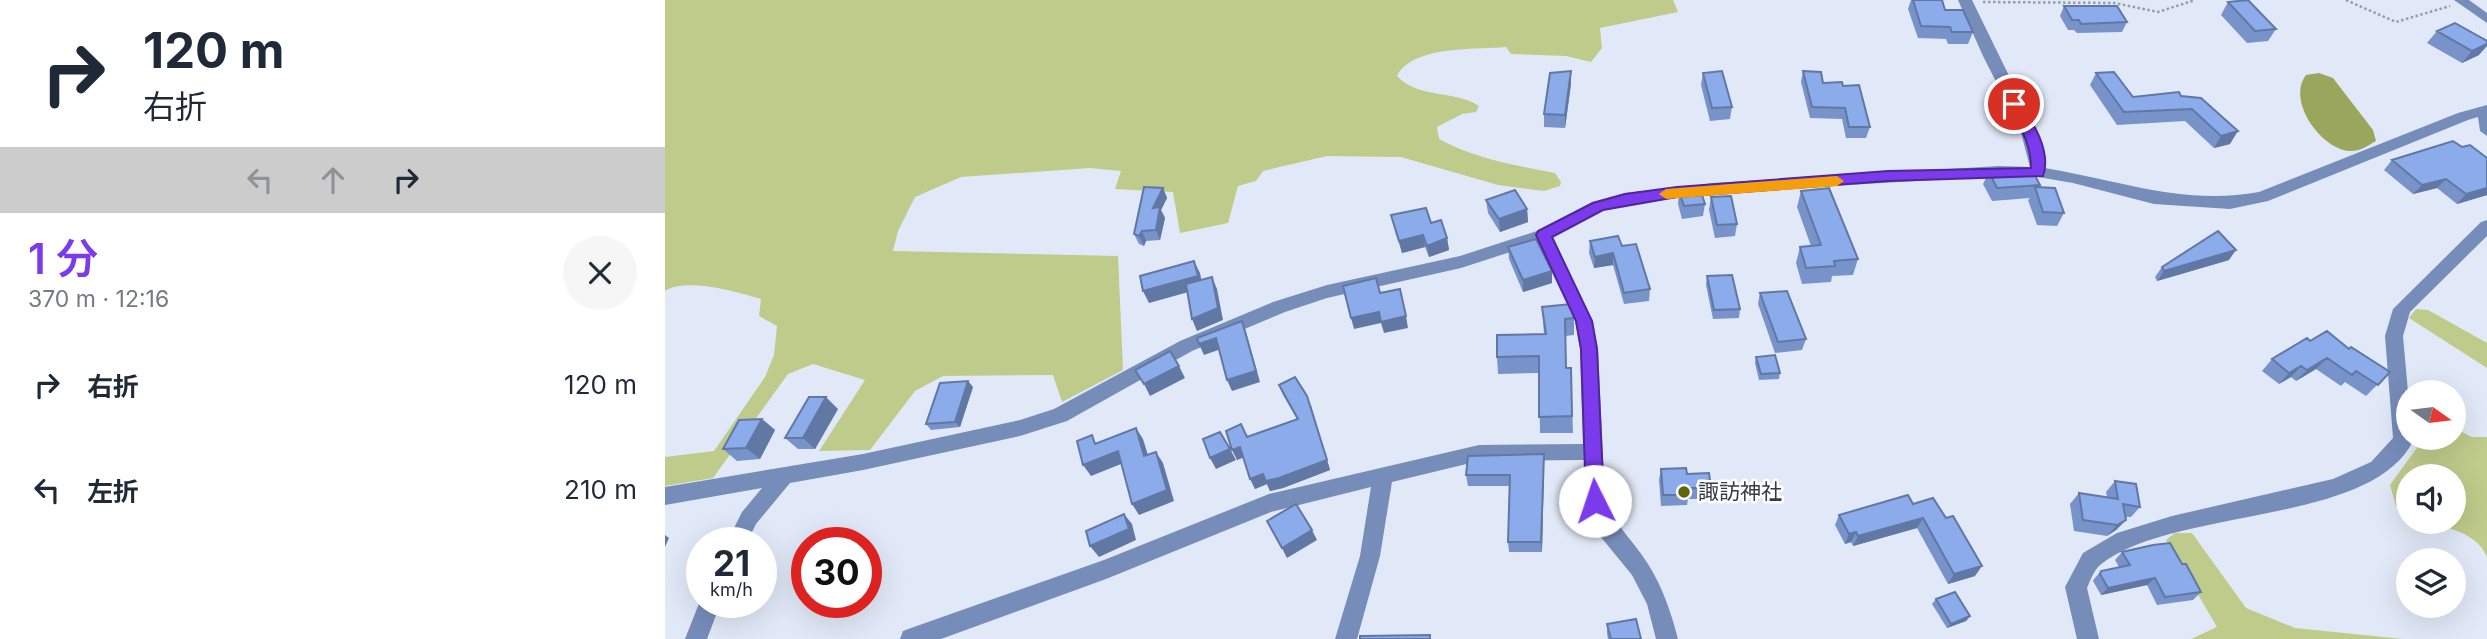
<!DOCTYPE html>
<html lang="ja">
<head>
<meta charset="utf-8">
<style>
  body { margin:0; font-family:Inter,"Noto Sans JP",sans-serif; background:#f6f6f7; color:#1f2937; height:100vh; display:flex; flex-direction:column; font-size:26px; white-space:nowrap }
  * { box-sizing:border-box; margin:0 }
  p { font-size:23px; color:#747a83 }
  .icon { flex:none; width:38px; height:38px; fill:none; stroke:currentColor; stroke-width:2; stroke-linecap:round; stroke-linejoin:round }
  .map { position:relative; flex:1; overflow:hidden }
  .drawer { display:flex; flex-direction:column; background:#fff; width:665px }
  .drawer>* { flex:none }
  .top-card { background:#fff; color:#1f2937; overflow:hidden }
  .needle { width:46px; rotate:104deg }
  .tools { position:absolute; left:1731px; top:380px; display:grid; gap:14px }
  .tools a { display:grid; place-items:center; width:70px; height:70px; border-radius:50%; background:#fff; box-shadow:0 7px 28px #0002; font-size:35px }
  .speed { position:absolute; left:21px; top:527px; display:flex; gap:14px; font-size:35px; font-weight:700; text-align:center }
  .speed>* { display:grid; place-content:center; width:91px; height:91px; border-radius:50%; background:#fff; box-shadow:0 7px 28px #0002; line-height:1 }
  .speed small { font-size:18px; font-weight:400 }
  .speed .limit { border:10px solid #d22; background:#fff; color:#111 }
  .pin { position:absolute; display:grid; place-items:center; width:60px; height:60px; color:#fff; margin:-30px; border:4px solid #fff; border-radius:50%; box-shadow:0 2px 7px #0007 }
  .me { position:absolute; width:77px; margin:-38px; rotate:356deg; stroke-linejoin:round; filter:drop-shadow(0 0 5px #0008) }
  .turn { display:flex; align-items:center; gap:24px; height:147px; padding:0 28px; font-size:32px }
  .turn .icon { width:91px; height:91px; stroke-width:2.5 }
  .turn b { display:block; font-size:49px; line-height:60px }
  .lanes { display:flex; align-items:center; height:66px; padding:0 28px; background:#0003; justify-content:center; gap:35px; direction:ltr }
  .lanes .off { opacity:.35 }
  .round { display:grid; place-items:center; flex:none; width:74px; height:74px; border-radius:37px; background:#f6f6f7 }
  .head { display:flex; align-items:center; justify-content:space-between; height:119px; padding:0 28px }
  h1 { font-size:42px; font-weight:600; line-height:52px; color:#7c3aed }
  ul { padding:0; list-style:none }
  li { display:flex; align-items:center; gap:21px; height:105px; padding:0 28px }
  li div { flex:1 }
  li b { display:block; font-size:26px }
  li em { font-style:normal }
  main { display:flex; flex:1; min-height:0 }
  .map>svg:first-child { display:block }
  .green { fill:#bfcb8a }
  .water { fill:#99a65c }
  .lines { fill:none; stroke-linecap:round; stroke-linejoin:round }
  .path { stroke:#979da8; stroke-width:2.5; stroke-dasharray:2.5 2.5; stroke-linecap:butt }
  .minor { fill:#768db9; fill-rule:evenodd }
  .wall { fill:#7893c9 }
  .shaded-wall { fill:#6178a4 }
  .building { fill:#8babea; stroke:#6178a4; stroke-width:2 }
  .route { fill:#7c3aed; stroke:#51269a; stroke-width:2 }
  .slow { fill:#f59e0b }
  .poi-dot { fill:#5c670a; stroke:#fff; stroke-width:2.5 }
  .labels { text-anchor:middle; stroke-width:5; stroke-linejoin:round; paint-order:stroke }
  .poi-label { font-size:21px; fill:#383b41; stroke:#fff; text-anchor:start }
</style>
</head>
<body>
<main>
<section class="drawer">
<div class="top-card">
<div class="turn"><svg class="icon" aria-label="right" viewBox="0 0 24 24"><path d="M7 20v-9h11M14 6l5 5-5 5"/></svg><div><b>120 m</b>右折</div></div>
<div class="lanes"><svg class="icon off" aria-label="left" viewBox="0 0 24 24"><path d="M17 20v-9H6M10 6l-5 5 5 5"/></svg><svg class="icon off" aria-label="ahead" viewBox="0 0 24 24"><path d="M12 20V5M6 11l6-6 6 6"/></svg><svg class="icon" aria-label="right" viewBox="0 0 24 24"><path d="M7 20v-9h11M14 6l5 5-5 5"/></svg></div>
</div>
<div class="head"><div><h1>1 分</h1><p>370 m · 12:16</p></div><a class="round"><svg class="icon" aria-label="close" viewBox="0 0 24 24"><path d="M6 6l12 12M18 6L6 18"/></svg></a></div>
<ul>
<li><svg class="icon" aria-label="right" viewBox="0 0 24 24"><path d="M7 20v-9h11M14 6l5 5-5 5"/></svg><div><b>右折</b></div><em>120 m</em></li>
<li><svg class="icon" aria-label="left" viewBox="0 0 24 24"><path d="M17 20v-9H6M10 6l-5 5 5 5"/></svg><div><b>左折</b></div><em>210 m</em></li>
</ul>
</section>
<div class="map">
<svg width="1822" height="639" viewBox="0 0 1822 639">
  <rect width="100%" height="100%" fill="#e1e9f8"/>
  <!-- green -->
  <path class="green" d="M0,0h1008l5,12 -78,16 2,20 -11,14 -25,-6 -55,-2 -5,-7c-31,3 -93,-2 -109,29 22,23 58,14 82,30l-3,6 -14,2 -25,13 2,12c36,20 76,26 116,34l6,9 -1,4 -16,5 -46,-6 -97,-28 -74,-1 -64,15 -7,10 -18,5 -10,37 -48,10 -7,-41 -58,-3 6,-18 -31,-3 -129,9 -46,20 -17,34 -5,20 225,5 5,114 -61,32 -9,-27 -110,1 -28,15 -45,59 -51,1 46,-71 -52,-16 -25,10 -75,104 -48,8v-29l49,-6 51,-74 9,-22 3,-29 -18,-10 2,-17c-23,-7 -75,-22 -96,-8z
    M1751,309l12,1 59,33v25l-78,-50z
    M1789,428l18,9h15v120c-10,-24 -38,-29 -60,-35h26v-46h-45v36l-12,-6 -6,-21 34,-47h29z
    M1510,533h17l54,75 49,20 108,11h-212l26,-12 -51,-87z"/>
  <!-- water -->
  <path class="water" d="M1654,73l14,5 40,52 3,11c-9,5 -15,10 -26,10 -28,-1 -64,-50 -44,-76z"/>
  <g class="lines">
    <!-- path -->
    <path class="path" d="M1681,0l50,22 54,-16
      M1318,2l131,1 44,9 37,-12"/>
    <!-- minor -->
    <path class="minor" d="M1293,0h14l63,129 8,20 2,19c73,12 139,38 214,24l199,-79 29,-8v31l-7,-5 -2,-14 -10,3 -200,81 -38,8 -76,-5 -81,-21 -35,-6 -39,-1 -285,17 -89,12 -22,5 -51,27 41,84 5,28 7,152c12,27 28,39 43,63 15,24 23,48 30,75h-22l-9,-35 -15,-29 -32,-39 -15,-35 -1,-41 -105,1 -87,21 -12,74 -23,83h-22l25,-83 11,-69 -100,25 -165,67 -165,60h-41l3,-8 8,-3 193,-68 165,-66 210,-49 104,-1 -3,-95 -5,-28 -37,-78 -77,25 -134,30 -42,14 -93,39 -125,70 -47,15 -157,34 -73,13 -34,41 -9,18h-20l15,-30 20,-24 -97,17v-18l198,-33 157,-34 34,-11 126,-68 93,-39 54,-17 133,-29 77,-25 55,-29 33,-9 89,-10 285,-17 31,1 -10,-38 -37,-73z
      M1789,0h15l18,13v10z
      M1822,220v16l-77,76 -7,24 5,56v46h4l1,3c-42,85 -241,66 -313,124 -6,5 -10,16 -13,23l12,51h-22l-12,-52 18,-34 34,-20 55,-17 161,-37 38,-17 22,-24 -8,-102 8,-27 88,-87z
      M37,596v6h19l-14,37h-22z"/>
  </g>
  <!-- wall -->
  <path class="wall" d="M1246,0h31l3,10 28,22 -5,12h-20l-2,-5 -28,-1 -10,-29z
    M1563,2l48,27 -8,12 -21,2 -26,-28z
    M1399,6l63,16 -5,10 -45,1 -3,-3h-6l-8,-14z
    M1772,31l42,24 -17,8 -35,-20z
    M1138,71l20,12 20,3 27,41 -4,11h-20l-4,-19 -32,-1 -9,-36z
    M1038,73l29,34 -2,12 -20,2 -9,-36z
    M1431,73l37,24 48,-1 49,48 -16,4 -29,-27 -68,4 -27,-40z
    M906,84l-6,44 -21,-1v-13z
    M1324,91l30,18 -6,13 -18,1 -11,-20z
    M1788,141l34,54 -30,9 -20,-16 -24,6 -29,-24 8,-10z
    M1324,172l51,13 -1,2 25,26 -7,13 -20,-1 -9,-25 2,-2 -38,3 -9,-17z
    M498,188l4,10 -6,12 4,8 -5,22 -14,1 -2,5 -5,-2 -5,-10z
    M1014,191l26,13 -2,12 -21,3 -4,-15z
    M1136,191l57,68 -5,16 -21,1 -1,6 -29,2 -6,-21 4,-16 11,-1 -14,-39z
    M1046,197l26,27 -2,12 -20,2 -6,-28z
    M821,200l41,9 1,13 -28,10 -12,-19z
    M726,215l40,8 16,15 2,12 -20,7 -4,-10 -23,6 -8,-26z
    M925,241l32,5 28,43 -1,12 -25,3 -11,-39 -19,3 -5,-15z
    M843,247l44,24v12l-29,9 -14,-33z
    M1564,260l-72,21 -2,-4 7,-10z
    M1042,276l33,33 -1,9 -26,1 -7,-34z
    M1095,293l46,46 -4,11 -27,3 -17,-49z
    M877,307l32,11v17l-9,1 1,32h5l2,65h-33l-1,-60 -41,1 -1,-17 47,-23z
    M1645,341l39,8 41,23 -24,24 -21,-14 -4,4 -25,-17 -20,12 -5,-4 -12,7 -17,-13 10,-12z
    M1091,357l24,16 -1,6 -20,1 -4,-17z
    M614,385l32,21 19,64 -47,18 -13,3 -3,-7 -12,5 -12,-32 -6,3 10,-23 50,-18 -14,-24z
    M308,387l-13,40 -29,3 -5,-6z
    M173,409l-23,40h-17l-13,-11z
    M97,419l13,11 -15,29 -23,2 -14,-12z
    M879,465l-2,87h-33l-1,-10 1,-56h-41l-2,-11z
    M996,469l26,5 24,14 -2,11h-21l-1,6 -26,1 -2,-26z
    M1450,481l25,26 -9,10h-6l1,3 -10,10 -9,6 -33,-5 -4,-27 9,-11 28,4 -1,-5z
    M1248,504l62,72 -27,8 -31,-56 -64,18 -2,-4 -6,2 -10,-19 4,-10z
    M1457,552l60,12 19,28 -8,8 -36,5 -10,-20 -46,10 -8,-14 1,-2 7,-8 18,-4 -4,-7z
    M1271,599l34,17 -4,5 -19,7 -15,-24z
    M942,624l34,15h-33l-1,-6z"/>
  <!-- shaded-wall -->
  <path class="shaded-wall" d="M1822,44v2l-8,9 -17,8 10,-12z
    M906,71v13l-6,44v-13z
    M1573,131l-8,13 -16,4 7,-12z
    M1781,179l-9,9 -24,6 9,-9z
    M498,188l4,10 -6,12 4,8 -5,22 -4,-10 -3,-22z
    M1822,188v7l-30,9 9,-10z
    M862,209l1,13 -28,10 -1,-13z
    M477,231l4,10 -2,5 -5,-10z
    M758,235l2,12 -23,6 -3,-12z
    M782,238l2,12 -20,7 -2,-11z
    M1571,250l-7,10 -72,21 7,-10z
    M948,253v12l-19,3 1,-11z
    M529,261l6,12 3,15 -54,15 -6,-12z
    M887,271v12l-29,9v-12z
    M547,277l5,12 6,31 -26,11 -5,-12z
    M714,312l27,4 2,12 -24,5 -3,-10 -27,6 -3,-11z
    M577,321l4,11 14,50 -28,9 -5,-11z
    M551,338l5,11 -17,6 -5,-11z
    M1662,358l-11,11 -20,12 11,-11z
    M514,366l6,12 -35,18 -6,-12z
    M1636,366l-10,11 -12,7 10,-11z
    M303,381l5,6 -13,40 -5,-5z
    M161,397l12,12 -23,40 -12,-11z
    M646,406l19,64 -47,18 -13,3 -3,-7 -12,5 -5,-10z
    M97,419l13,11 -15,29 -14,-11z
    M471,428l7,11 9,29 -8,-12z
    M575,447l5,10 -8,3 -5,-10z
    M565,449l6,11 -20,9 -6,-11z
    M453,451l8,11 -35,14 -8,-11z
    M491,452l7,11 11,38 -35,14 -7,-11z
    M879,454v11l-2,87 -1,-10z
    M459,514l8,10 4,16 -37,17 -9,-11z
    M1258,518l-6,10 -64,18 5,-10z
    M1461,520l-10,10 -9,6 10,-11z
    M647,530l5,10 -30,18 -5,-10z
    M1191,532l-5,10 -6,2 4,-10z
    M0,535l4,3 -4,9z
    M1317,566l-7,10 -27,8 6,-10z
    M1490,578l-8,7 -46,10 7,-7z
    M1305,616l-4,5 -19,7 4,-4z"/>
  <!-- building -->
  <path class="building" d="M1248,0h29l3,10h18l10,22h-21l-2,-5 -29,-1z
    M1583,0l28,29 -21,2 -27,-29z
    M1399,6h53l10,16 -46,2 -2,-4h-7z
    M1790,23l32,18v3l-15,7 -35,-20z
    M906,71l-6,44 -21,-1 6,-41z
    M1057,71l10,36 -20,1 -9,-35z
    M1138,71l18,1 2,11 19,-1 1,4 16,-1 11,42h-21l-4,-19 -33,-1z
    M1449,72l19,25 46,-5 2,4 20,2 37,33 -17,5 -29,-27 -68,3 -28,-39z
    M1342,89l12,20 -19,1 -11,-19z
    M1788,141l9,6 8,-2 17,13v30l-21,6 -20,-15 -24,6 -30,-25z
    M1366,168l9,17 -43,3 -8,-16z
    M479,187l19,1 -10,20 7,-1 -4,23 -14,1 -3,5 -5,-2z
    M1370,187l20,1 9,25 -21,-1z
    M1164,188l29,71 -24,2 1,5 -29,2 -6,-21 21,-2 -20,-54z
    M1035,189l5,15 -21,2 -5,-15z
    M850,190l12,19 -28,10 -13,-19z
    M1066,196l6,28 -20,1 -6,-28z
    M761,208l5,15 10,-3 6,18 -20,8 -4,-11 -24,6 -8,-26z
    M1553,231l18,19 -72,21 -2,-4z
    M953,236l4,10 14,-2 14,45 -26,4 -11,-40 -18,4 -5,-16z
    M871,239l16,32 -29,9 -15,-33z
    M529,261l4,15 -55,15 -3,-15z
    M1067,275l8,34 -26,1 -7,-34z
    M547,277l6,31 -26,11 -6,-35z
    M711,278l4,15 20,-4 6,27 -25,6 -2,-10 -28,6 -8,-32z
    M1122,291l19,48 -28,3 -18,-49z
    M906,304l3,14 -9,1 1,49h5l1,48 -33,1v-61l-42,1v-22l49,-1 -4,-27z
    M577,321l14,50 -29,9 -11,-42 -17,6 -2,-6z
    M1662,331l22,18 2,-2 39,25 -12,13 -22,-14 -4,4 -25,-17 -20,12 -6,-4 -12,7 -17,-14 35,-21 3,3z
    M505,351l9,15 -35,18 -9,-14z
    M1110,355l5,18 -19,1 -5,-17z
    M630,377l12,19 20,64 -48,18 -13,3 -3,-7 -13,5 -10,-32 -8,3 -6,-19 15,-7 6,13 51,-18 -19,-34z
    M303,381l-13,41 -29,2 14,-41z
    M144,397h17l-23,41h-18z
    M97,419l-16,29 -23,1 16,-29z
    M471,428l8,28 12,-4 11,38 -35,14 -14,-53 -35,14 -6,-24 15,-6 3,9z
    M555,432l10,17 -20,9 -7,-19z
    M879,454l-3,88h-33l2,-67h-44l2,-19z
    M1021,468l1,6 22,-1 2,15h-23v7h-25l-2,-26z
    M1450,481l21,3 4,23 -17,-3 3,16 -9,5 -34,-5 -4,-27 39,6z
    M1243,495l5,9 20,-6 13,20 7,-2 29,50 -28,8 -31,-56 -65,18 -2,-4 -7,2 -10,-19z
    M631,504l16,26 -30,18 -15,-27z
    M459,514l5,15 -39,17 -4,-15z
    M1505,543l12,21h4l15,28 -36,5 -10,-19 -47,10 -8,-14 1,-3 29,-6 -8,-13 31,-7z
    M1290,592l15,24 -19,8 -15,-25z
    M971,619l5,20h-30l-4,-15z
    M765,635v4h-70v-3z"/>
  <!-- route -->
  <path class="route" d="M1349,99l5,2c13,20 33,50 24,75l-155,5 -211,16 -74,13 -51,27 40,84 5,28 7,152 -3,6 -6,2 -7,-2 -2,-6 -5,-152 -5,-28 -40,-86 2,-4 55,-28 32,-9 52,-7 211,-16 143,-3c0,-25 -12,-43 -23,-64z"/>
  <!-- slow -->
  <path class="slow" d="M1172,176l7,5 -7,5 -171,13 -7,-5 7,-5z"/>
  <!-- markers -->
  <circle class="poi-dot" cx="1019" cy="492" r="7"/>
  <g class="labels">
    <!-- poi labels -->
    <g class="poi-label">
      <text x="1033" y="499">諏訪神社</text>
    </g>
  </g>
</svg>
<div class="tools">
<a><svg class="needle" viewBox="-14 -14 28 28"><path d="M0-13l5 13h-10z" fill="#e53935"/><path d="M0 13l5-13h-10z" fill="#747a83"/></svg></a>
<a><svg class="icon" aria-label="sound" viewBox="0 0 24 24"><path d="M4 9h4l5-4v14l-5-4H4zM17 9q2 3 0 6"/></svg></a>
<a><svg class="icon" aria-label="layers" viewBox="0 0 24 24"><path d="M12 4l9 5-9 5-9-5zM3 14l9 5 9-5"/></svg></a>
</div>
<div class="speed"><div>21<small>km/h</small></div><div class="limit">30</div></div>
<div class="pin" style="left:1349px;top:104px;background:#d93025"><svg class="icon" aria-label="arrive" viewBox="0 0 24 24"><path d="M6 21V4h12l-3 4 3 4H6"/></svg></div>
<svg class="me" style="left:930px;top:501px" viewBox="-20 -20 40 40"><circle r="19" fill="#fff"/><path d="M0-13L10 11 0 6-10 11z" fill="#7c3aed"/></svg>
</div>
</main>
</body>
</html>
